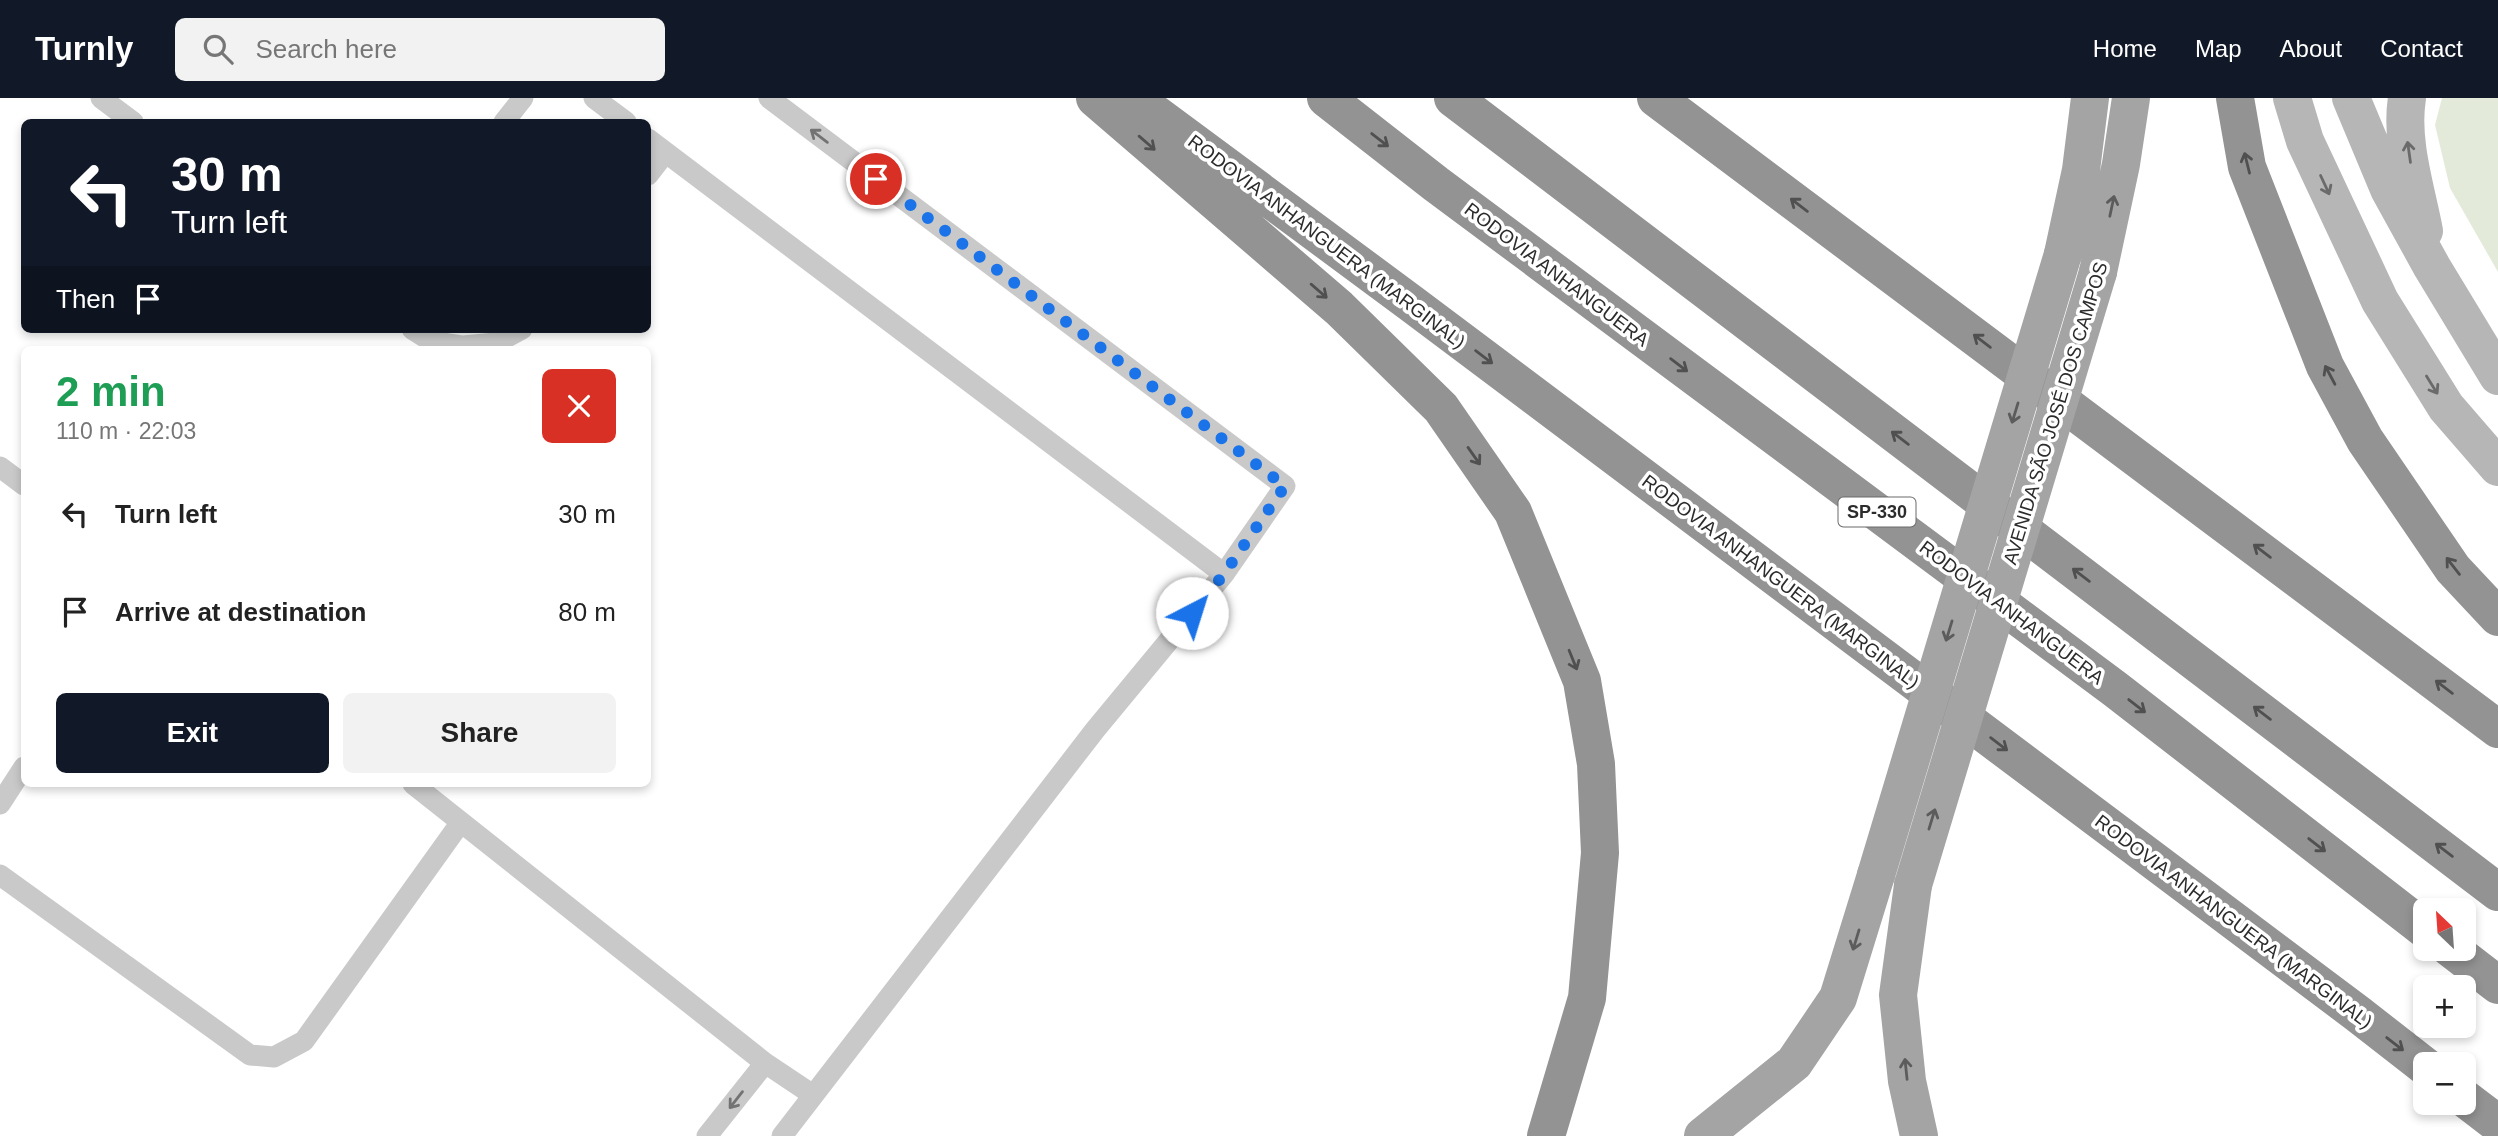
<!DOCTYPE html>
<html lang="en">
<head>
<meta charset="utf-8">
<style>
  body { margin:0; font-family:Arial,sans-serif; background:#f2f2f2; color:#222; height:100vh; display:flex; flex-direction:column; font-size:26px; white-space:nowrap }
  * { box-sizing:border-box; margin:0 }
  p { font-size:23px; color:#767676 }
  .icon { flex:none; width:38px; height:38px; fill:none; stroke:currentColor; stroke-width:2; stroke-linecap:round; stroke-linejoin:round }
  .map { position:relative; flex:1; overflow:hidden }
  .panel { position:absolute; left:21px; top:248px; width:630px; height:441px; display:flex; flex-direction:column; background:#fff; border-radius:10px; box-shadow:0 4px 10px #0003 }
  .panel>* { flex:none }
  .banner { position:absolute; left:21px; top:21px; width:630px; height:214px; border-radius:10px; box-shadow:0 4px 10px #0003; background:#111827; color:#fff; overflow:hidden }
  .needle { width:46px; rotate:335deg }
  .controls { position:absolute; left:2413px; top:800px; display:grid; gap:14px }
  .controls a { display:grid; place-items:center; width:63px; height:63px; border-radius:10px; background:#fff; box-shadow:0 4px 10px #0003; font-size:35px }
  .pin { position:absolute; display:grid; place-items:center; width:60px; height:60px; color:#fff; margin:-30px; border:4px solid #fff; border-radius:50%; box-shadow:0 2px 7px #0007 }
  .me { position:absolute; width:77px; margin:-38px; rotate:40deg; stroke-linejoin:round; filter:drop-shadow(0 0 5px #0008) }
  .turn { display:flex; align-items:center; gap:24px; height:147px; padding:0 35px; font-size:32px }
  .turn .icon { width:91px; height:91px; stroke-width:2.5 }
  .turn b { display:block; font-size:49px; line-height:60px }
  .then { display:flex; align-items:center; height:66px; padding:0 35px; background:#0003; gap:14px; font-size:26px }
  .round { display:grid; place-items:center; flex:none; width:74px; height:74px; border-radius:10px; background:#f2f2f2 }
  .summary { display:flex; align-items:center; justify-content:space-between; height:119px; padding:0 35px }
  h1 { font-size:42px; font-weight:700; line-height:52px; color:#1e9e55 }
  .button { display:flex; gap:14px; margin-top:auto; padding:14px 35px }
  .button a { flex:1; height:80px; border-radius:10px; background:#111827; color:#fff; font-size:28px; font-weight:700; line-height:80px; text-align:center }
  .button a+a { background:#f2f2f2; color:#222 }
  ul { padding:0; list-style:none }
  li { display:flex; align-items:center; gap:21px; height:98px; padding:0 35px }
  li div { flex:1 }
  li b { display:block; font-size:26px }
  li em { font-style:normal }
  header { display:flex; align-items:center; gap:42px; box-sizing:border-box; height:98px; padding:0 35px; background:#111827; color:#fff }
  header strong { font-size:33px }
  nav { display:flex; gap:38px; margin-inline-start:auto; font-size:24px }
  .search { width:490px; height:63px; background:#f2f2f2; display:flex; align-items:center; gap:18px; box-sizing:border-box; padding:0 24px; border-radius:10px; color:#767676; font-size:26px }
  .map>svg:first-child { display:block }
  .green { fill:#e4ead9 }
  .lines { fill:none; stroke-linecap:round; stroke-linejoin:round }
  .lane { stroke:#c9c9c9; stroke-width:21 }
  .secondary { stroke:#b6b6b6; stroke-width:38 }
  .primary { stroke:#a4a4a4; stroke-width:38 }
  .highway { stroke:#939393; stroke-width:38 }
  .primary-bridge { stroke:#a4a4a4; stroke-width:38 }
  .oneway { stroke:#737373 }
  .oneway2 { stroke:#505050 }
  .oneway3 { stroke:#6a6a6a }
  .oneway4 { stroke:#5c5c5c }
  .route { stroke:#1a73e8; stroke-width:12; stroke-dasharray:0 21.6 }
  .labels { text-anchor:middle; stroke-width:7; stroke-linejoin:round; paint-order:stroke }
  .shield { fill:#fff; stroke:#6b6b6b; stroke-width:2 }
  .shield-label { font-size:18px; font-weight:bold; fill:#2c2c2c }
  .street-label { font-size:19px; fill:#2c2c2c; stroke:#fff }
</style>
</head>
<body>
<header>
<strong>Turnly</strong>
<div class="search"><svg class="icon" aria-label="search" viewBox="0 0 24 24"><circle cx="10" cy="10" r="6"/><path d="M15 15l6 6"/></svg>Search here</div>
<nav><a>Home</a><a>Map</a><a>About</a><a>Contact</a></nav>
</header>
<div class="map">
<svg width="2498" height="1038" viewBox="0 0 2498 1038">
  <rect width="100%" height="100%" fill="#fff"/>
  <!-- green -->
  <path class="green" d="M2442,0h56v174l-48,-84 -15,-63z"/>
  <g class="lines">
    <!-- lane -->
    <path class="lane" d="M101,0l32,24
      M594,0l32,24
      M769,0l516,388 -61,88 -129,156 -313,406
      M504,24l19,-24
      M648,41l576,435
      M648,77l17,-22
      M412,231l19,12 32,5 33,-3 26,-14
      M0,369l24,18
      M413,686l352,279 48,32
      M0,706l24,-37
      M0,777l250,180 24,2 30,-16 157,-219
      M707,1038l58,-73"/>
    <!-- secondary -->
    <path class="secondary" d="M2292,0l13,43 75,160 66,106 52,60
      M2351,0l38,91 43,78 66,109
      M2407,0c-7,43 9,91 17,133"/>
    <!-- primary -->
    <path class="primary" d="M2063,156l18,-84 9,-72
      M2098,174l23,-108 10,-66
      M1913,787l-15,110 9,86 12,55
      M1703,1038l91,-73 44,-65 38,-123"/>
    <!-- highway -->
    <path class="highway" d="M1095,0l244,210 102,100 72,104 69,169 14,83 4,89 -13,145 -41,138
      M1134,0l278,206 946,710 68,53
      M1326,0l110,86 679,505 311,241
      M1453,0l1045,794
      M1656,0l842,631
      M2235,0l12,69 78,199 40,74 88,129 45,48
      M2450,850l48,37
      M2464,1000l34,26"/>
    <!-- primary-bridge -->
    <path class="primary-bridge" d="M1876,777l187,-621
      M1913,787l185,-613"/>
  </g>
  <!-- one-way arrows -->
  <defs><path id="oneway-shaft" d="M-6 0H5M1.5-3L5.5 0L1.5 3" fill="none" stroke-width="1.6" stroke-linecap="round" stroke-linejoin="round" transform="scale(1.75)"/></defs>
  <g class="oneway">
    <use href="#oneway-shaft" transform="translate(819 38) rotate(-143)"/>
    <use href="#oneway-shaft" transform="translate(736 1002) rotate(128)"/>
  </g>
  <g class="oneway2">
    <use href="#oneway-shaft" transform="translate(1380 42) rotate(38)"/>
    <use href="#oneway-shaft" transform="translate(1147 45) rotate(41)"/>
    <use href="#oneway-shaft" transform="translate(2247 65) rotate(-104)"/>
    <use href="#oneway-shaft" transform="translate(1799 107) rotate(-143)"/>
    <use href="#oneway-shaft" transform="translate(1319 193) rotate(41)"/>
    <use href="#oneway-shaft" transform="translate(1982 243) rotate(-143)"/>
    <use href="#oneway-shaft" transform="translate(1484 259) rotate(37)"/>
    <use href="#oneway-shaft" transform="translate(1679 267) rotate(37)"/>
    <use href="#oneway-shaft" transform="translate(2330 277) rotate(-118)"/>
    <use href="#oneway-shaft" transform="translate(1900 340) rotate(-143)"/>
    <use href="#oneway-shaft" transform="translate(1474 358) rotate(55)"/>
    <use href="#oneway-shaft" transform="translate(2262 453) rotate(-143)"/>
    <use href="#oneway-shaft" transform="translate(2453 468) rotate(-128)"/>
    <use href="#oneway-shaft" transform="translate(2081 477) rotate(-143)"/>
    <use href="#oneway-shaft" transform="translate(1573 562) rotate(68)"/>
    <use href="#oneway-shaft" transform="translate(2444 589) rotate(-143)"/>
    <use href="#oneway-shaft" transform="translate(2137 608) rotate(38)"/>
    <use href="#oneway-shaft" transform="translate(2262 615) rotate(-143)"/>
    <use href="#oneway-shaft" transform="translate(1999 646) rotate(37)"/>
    <use href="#oneway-shaft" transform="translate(2317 747) rotate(38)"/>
    <use href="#oneway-shaft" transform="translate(2444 752) rotate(-143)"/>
    <use href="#oneway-shaft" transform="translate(2395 946) rotate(38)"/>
  </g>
  <g class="oneway3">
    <use href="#oneway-shaft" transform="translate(2409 54) rotate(-98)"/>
    <use href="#oneway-shaft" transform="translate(2325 87) rotate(65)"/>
    <use href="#oneway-shaft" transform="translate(2432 287) rotate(58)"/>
  </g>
  <g class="oneway4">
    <use href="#oneway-shaft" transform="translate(2112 108) rotate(-78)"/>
    <use href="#oneway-shaft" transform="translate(2015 315) rotate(107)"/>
    <use href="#oneway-shaft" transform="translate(1949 533) rotate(107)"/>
    <use href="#oneway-shaft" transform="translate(1932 721) rotate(-73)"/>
    <use href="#oneway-shaft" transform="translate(1856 842) rotate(107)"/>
    <use href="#oneway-shaft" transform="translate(1906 971) rotate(-96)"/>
  </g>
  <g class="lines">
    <!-- route -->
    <path class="route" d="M876,81l409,307 -61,88 -32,39"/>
  </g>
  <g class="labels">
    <!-- shield labels -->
    <rect class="shield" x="1838.5" y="399.5" width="77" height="29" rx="5"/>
    <g class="shield-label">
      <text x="1877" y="420">SP-330</text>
    </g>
    <!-- street labels -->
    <g class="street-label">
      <text transform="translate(1327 143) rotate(37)" y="7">RODOVIA ANHANGUERA (MARGINAL)</text>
      <text transform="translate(1557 176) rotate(37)" y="7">RODOVIA ANHANGUERA</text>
      <text transform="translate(2055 315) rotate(-73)" y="7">AVENIDA SÃO JOSÉ DOS CAMPOS</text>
      <text transform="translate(1781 483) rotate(37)" y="7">RODOVIA ANHANGUERA (MARGINAL)</text>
      <text transform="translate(2012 514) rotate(37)" y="7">RODOVIA ANHANGUERA</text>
      <text transform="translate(2234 823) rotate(37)" y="7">RODOVIA ANHANGUERA (MARGINAL)</text>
    </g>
  </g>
</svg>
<div class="controls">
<a><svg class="needle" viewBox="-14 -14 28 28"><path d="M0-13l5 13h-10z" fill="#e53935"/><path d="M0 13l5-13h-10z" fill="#767676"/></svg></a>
<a>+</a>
<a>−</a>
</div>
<div class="pin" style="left:876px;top:81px;background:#d93025"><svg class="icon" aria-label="arrive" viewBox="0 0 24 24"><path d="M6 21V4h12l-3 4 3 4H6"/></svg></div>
<svg class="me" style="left:1192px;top:515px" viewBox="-20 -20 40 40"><circle r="19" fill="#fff"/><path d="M0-13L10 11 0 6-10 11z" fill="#1a73e8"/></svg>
<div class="banner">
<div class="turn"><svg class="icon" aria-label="left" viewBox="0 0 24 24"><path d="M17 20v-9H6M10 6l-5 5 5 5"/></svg><div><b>30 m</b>Turn left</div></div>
<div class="then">Then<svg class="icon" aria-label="arrive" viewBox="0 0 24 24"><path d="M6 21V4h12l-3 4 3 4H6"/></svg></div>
</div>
<section class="panel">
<div class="summary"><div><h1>2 min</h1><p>110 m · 22:03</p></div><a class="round" style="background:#d93025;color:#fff"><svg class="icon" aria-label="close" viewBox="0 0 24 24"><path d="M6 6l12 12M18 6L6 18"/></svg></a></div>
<ul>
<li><svg class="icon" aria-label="left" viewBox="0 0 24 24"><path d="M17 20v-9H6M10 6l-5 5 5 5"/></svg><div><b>Turn left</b></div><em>30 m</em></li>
<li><svg class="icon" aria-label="arrive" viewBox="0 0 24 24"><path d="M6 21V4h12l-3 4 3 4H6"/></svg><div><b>Arrive at destination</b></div><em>80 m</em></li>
</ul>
<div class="button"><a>Exit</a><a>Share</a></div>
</section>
</div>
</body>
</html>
